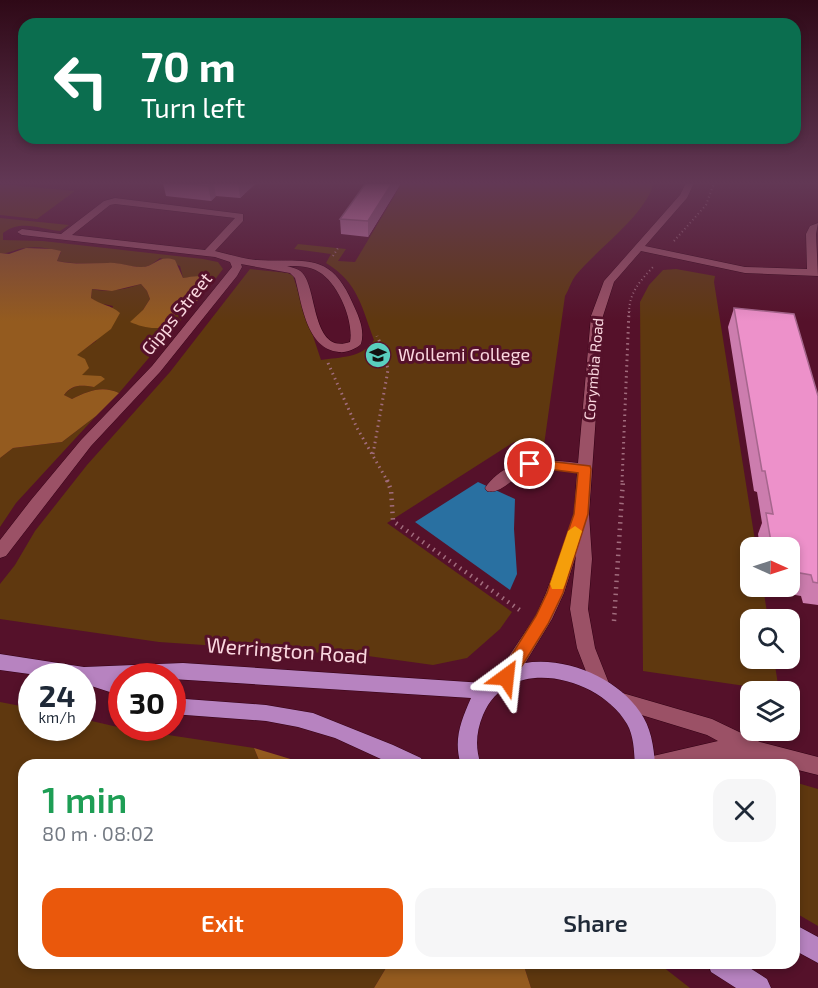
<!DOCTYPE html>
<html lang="en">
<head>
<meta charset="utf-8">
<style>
  body { margin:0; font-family:"Exo 2",sans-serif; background:#f6f6f7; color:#1f2937; height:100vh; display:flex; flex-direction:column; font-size:22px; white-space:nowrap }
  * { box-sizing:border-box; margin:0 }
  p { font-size:20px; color:#747a83 }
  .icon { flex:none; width:33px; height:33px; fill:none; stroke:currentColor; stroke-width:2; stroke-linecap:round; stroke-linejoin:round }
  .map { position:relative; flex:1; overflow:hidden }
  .side { position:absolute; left:18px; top:759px; width:782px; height:210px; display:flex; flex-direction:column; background:#fff; border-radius:18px; box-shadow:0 3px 9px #0003 }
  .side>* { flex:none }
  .top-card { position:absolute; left:18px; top:18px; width:783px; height:126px; border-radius:18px; box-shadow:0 3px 9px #0003; background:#0b6e4f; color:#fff; overflow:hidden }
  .needle { width:39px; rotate:93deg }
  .fabs { position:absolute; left:740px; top:537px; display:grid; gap:12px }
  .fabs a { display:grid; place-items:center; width:60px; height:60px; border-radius:12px; background:#fff; box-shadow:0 3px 9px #0003; font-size:30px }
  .speed { position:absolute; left:18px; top:663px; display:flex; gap:12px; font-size:30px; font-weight:700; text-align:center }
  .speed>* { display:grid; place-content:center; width:78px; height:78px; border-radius:50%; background:#fff; box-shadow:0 3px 9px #0003; line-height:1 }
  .speed small { font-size:15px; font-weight:400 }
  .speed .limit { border:9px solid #d22; background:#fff; color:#111 }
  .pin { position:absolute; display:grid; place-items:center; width:51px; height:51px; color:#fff; margin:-26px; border:3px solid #fff; border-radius:50%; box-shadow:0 2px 6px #0007 }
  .me { position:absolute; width:66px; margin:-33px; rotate:30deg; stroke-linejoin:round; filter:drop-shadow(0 0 4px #0008) }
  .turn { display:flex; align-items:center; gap:21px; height:126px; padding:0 24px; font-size:27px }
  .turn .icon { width:78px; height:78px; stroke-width:2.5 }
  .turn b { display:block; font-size:42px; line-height:51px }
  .round { display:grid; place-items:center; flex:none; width:63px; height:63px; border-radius:18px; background:#f6f6f7 }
  .summary { display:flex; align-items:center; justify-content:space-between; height:102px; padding:0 24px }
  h1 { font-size:36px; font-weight:600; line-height:45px; color:#1e9e55 }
  .cta { display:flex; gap:12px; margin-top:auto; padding:12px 24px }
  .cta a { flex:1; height:69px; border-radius:18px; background:#ea580c; color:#fff; font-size:24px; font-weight:600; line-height:69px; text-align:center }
  .cta a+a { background:#f6f6f7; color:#1f2937 }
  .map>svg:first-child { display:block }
  .green { fill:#5f380f }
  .forest { fill:#945b1f }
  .water { fill:#2970a1 }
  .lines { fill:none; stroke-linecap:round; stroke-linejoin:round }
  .minor-casing { stroke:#320114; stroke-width:1 }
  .major-casing { stroke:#320114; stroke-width:1 }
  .path-far2 { stroke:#a26d7e; stroke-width:2; stroke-dasharray:1 3; stroke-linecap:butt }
  .path-far1 { stroke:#a26d7e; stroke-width:3; stroke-dasharray:1.5 4; stroke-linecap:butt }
  .path { stroke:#a26d7e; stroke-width:4.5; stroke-dasharray:1.5 5; stroke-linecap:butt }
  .minor { fill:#9b5166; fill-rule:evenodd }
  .major { fill:#b783c0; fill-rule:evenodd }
  .wall { fill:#cc7dae }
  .shaded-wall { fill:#a6668d }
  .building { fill:#ed91ca; stroke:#a6668d; stroke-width:1.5 }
  .route { fill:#ea580c; stroke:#983908; stroke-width:1.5 }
  .slow { fill:#f59e0b }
  .labels { text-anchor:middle; stroke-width:6; stroke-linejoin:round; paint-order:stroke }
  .far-street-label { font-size:15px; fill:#fad7df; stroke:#55112a }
  .street-label { font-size:18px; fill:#fad7df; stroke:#55112a }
  .poi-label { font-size:18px; fill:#fad7df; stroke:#55112a; text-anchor:start }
  .near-street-label { font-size:21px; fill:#fad7df; stroke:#55112a }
</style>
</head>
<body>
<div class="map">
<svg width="818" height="988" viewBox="0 0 818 988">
  <rect width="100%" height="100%" fill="#55112a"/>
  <!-- green -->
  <path class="green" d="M402,183h252c-10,34 -56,65 -78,92 -5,6 -7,15 -11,21l-21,149 -30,-3 -127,81 125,89 -12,17 -33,29 -34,7 -65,-9 -209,-14 -159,-23v-35l15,-19 20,-34 52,-66 83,-93 80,-103 38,4 5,3 28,84c19,-3 42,-2 53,-20 -12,-32 -16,-58 -48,-77l5,-9 -37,-5 4,-5 48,5 -8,12 17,1z
    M0,184l75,7 -38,28 -37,-4z
    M0,218l69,7 -9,6c-20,-2 -39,-12 -57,2v7l40,1 160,18 15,3 5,7 -10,13 -6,-5 -24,1 -3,-12 -20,-8c-5,4 -10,8 -16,9 -8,1 -27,-5 -37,-4 -17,1 -33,1 -50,-2l4,-9c-12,-4 -24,-6 -36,-4 -10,1 -15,6 -25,5z
    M676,269l39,7 -1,6 42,265 -6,1v38l13,1 5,32 -18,1v38l24,1 5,32 -136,-20 -3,-369 9,-17 14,-15z
    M141,284l6,7 3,8 -7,11 44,3 -68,80c-17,-8 -31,-2 -47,6l-8,-4c9,-11 17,-10 30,-8l-13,-12 -5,-20 20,-14 17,-35 -15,-3 -7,-5 1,-9c16,4 34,0 49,-5z
    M96,416l-80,87 -16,24v-69l13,-10 49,-6z
    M0,702l31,6 1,20h50l1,-9 39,9 132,20 7,17h-237v198h365l-15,25h-374z
    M794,782l24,7v137l-24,-14z
    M523,963h135l32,25h-159z"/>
  <!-- forest -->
  <path class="forest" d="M26,248l26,1 9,2 -4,10c18,4 34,2 51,2 10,-1 22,4 32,4 15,1 17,-13 35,-7l8,18c12,-2 20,-4 30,4l-26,31h-12l-1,9c-13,10 -30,6 -44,0l13,-12 7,-11 -3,-8 -6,-7 -29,7 -20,-2 -1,9c10,7 20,7 29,15l-9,16 -34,26 8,4 4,9 -7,7 19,1 4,3 -11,8c-13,-2 -22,-3 -30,8l8,4c16,-8 30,-14 47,-6l-23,23 -34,26 -49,6 -13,10v-205l9,1z
    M254,748l53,16 4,1h-50z
    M389,963h134l8,25h-157z"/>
  <!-- water -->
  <path class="water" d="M478,482l37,17 -1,30 3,45 -7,16 -95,-68z"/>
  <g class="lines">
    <!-- minor casing -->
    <g class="minor-casing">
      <path id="minor" d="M686,183h8l-7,15 -42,48 100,21 62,2 -1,-35 4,-8 8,-3 -2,11 2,42 -73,-3 -104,-22 -27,31 -11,34 -14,198 3,45 -4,50 7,39 15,38 -2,6 -7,2 -7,-2 -17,-44 -7,-39 6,-54 -12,38 -12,26 -39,64 -7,2 -7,-2 -2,-6 2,-6 37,-55 10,-23 28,-75 3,-45c-15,-3 -34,-8 -48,-3 -14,5 -28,25 -42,21l-2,-3c22,-32 59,-29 93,-25l13,-147 13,-35 76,-86z
        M115,198l128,16v7l-28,30c14,3 27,8 42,9 48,3 73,-10 96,44 6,13 12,26 8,40 -5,5 -15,9 -22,8 -33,-3 -37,-49 -44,-74l-5,-5 -49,-9 1,3 -5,9 -77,96 -69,74 -85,110 -6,2v-18l31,-40 50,-60 71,-74 80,-99 -2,-5 -15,-5 -193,-22 -5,-3 5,-3 39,5 43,-33zM115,204l120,14 -30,32 -133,-15 38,-30zM287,266c11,0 23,0 32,6 19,11 35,49 31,70 -37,13 -33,-49 -46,-67 -4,-6 -10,-7 -17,-9z
        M619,692l93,27 48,23 58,15v18l-24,-6v-4h-16l-24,-6h-42l-23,6h-46l3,-7 7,-2 65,-15 -11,-6 -95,-29 -3,-6 3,-6z"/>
    </g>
    <!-- major casing -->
    <g class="major-casing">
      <path id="major" d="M0,654l84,13 99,-4 301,20c43,-42 126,-16 156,29 11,15 14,35 15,53h-20c-1,-13 -1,-29 -8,-41 -28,-48 -119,-70 -144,-9 -7,17 -8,33 -2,50h-20c-8,-25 0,-44 10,-67l-299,-19v-3h-50v20l-40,-13v-7h-38l-44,-6z
        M172,698l94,7 47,8 80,32 28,13 3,7h-30l-59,-27 -37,-11 -32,-6 -94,-7z
        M794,924l24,13v26l-24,-13z
        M708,963h34l25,16 4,9h-35l-25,-16z"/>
    </g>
    <!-- path-far2 -->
    <path class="path-far2" d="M674,241l32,-36 8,-22
      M333,256l5,-8
      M629,313c0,-20 11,-32 24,-46"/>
    <!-- path-far1 -->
    <path class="path-far1" d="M328,363l29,65 31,54
      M373,454l15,-84 -3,-16 -8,-18
      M622,482l7,-171"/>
    <!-- path -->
    <path class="path" d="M387,480l4,10 2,31 128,90
      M614,621l9,-141"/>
    <!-- minor -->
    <use href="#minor" class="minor"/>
    <!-- major -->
    <use href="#major" class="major"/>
  </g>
  <!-- wall -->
  <path class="wall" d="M163,183h93l-16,15 -24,-2 -5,5 -45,-5z
    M401,183l-33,54 -27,-3 -1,-15z
    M734,308l84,88v209l-15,-2 -2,-7 -34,-6 -1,-4h23v-38h-29l-2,-14 4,-11 -5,-31 -3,-1 -26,-164z"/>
  <!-- shaded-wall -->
  <path class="shaded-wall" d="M212,183h2l2,13 -5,5 -3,-15z
    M238,183h18l-16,15z
    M392,183h9l-33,54v-16z"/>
  <!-- building -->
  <path class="building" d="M179,183h33l-4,3z
    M366,183h26l-24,38 -28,-2z
    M734,308l60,6 24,82v187l-5,-1 -2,-7 -22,-4v-23h-17l-6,-35 7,1 -8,-43h-3z"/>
  <!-- sky -->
  <linearGradient id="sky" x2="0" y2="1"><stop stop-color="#2f0917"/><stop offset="0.57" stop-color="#623855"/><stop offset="1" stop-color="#623855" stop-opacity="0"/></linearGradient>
  <rect width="818" height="321" fill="url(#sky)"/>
  <!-- route -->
  <path class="route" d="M530,459l60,7 1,3 -3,45 -25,79 -15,31 -36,58 -6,2 -6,-2 -2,-5 38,-61 11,-23 27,-79 4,-41 -53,-7 -1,-2 1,-3z"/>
  <!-- slow -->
  <path class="slow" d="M575,526l7,5 -17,53 -2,5h-11l-2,-5 18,-53z"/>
  <!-- icons -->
  <defs>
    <g id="school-disc" transform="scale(1.35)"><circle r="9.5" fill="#59cebe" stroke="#55112a"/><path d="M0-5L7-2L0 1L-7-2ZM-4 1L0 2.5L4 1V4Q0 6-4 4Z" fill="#111"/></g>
  </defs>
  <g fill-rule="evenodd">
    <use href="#school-disc" x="378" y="355"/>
  </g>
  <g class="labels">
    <!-- far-street labels -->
    <g class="far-street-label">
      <text transform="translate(594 369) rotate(-85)" y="5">Corymbia Road</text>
    </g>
    <!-- street labels -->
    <g class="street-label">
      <text transform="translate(177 314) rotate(-51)" y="6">Gipps Street</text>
    </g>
    <!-- poi labels -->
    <g class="poi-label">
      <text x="398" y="361">Wollemi College</text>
    </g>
    <!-- near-street labels -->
    <g class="near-street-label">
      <text transform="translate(287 651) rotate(4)" y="7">Werrington Road</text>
    </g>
  </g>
</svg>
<div class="fabs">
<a><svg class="needle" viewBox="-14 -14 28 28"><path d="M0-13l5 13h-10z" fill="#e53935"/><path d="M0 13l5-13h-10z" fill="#747a83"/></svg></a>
<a><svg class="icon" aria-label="search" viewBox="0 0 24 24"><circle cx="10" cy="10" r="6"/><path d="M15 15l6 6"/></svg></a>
<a><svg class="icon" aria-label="layers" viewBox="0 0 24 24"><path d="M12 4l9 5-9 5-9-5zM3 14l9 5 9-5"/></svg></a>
</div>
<div class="speed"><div>24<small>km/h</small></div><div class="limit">30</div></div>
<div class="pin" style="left:530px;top:464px;background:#d93025"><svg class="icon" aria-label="arrive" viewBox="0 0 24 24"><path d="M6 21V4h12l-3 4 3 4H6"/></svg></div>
<svg class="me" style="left:506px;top:677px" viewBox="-20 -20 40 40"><path d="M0-17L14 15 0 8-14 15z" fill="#ea580c" stroke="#fff" stroke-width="4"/></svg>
<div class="top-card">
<div class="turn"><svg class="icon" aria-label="left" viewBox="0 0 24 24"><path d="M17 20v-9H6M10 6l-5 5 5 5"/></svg><div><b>70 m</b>Turn left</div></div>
</div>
<section class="side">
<div class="summary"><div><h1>1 min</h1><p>80 m · 08:02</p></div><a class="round"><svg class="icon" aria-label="close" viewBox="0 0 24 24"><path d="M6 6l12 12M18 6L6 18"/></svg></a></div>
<div class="cta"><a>Exit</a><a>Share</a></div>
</section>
</div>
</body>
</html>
